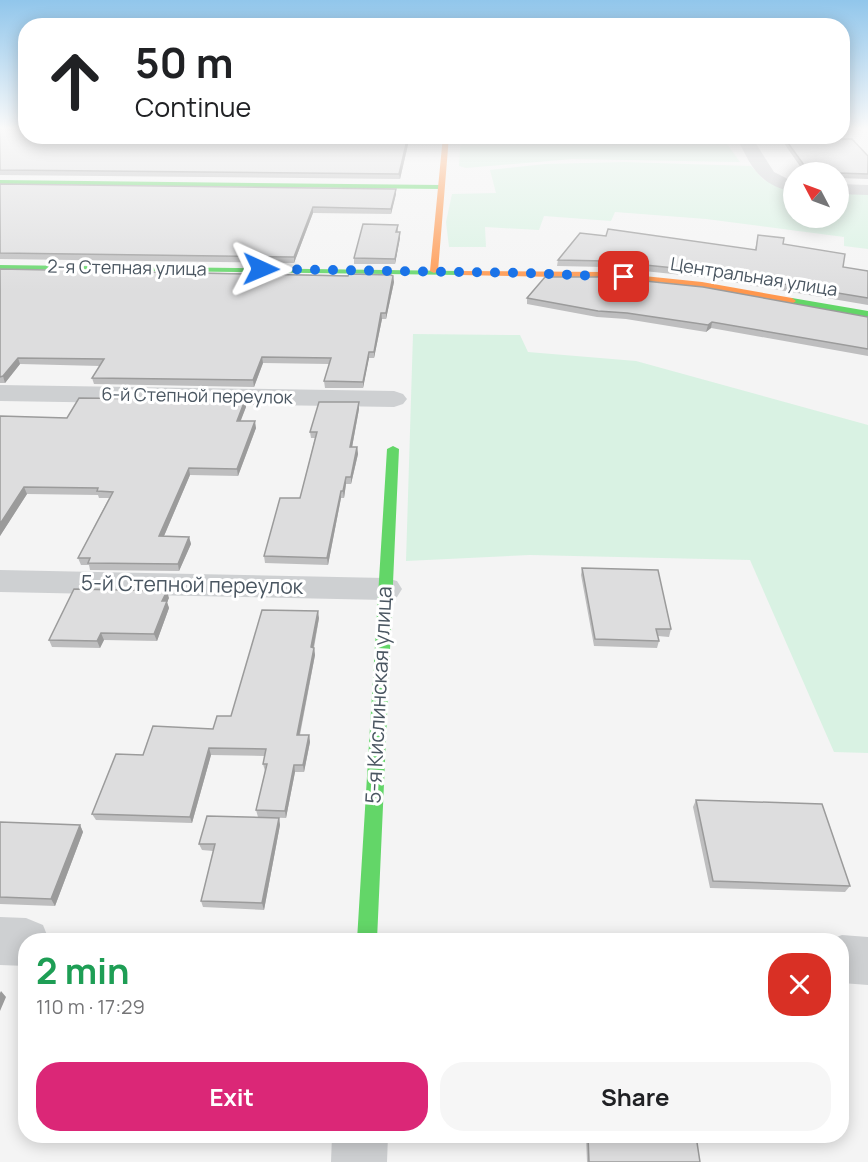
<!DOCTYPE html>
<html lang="en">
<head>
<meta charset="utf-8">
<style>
  body { margin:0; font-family:Manrope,sans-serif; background:#f6f6f6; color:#202124; height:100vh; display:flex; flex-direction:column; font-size:22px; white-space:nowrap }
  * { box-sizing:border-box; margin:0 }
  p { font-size:20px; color:#757577 }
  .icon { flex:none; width:33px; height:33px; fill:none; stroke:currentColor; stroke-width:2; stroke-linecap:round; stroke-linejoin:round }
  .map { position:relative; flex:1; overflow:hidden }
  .side { position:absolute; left:18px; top:933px; width:831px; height:210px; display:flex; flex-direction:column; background:#fff; border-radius:24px; box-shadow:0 3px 15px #0003 }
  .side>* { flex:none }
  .banner { position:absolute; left:18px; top:18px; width:832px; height:126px; border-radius:24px; box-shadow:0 3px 15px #0003; background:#fff; color:#202124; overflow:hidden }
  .needle { width:39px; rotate:311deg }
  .fabs { position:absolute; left:783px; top:162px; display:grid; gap:12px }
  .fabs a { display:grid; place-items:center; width:66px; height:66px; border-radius:50%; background:#fff; box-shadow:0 3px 15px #0003; font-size:30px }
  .pin { position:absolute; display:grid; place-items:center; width:51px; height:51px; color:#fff; margin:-26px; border-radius:12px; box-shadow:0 3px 9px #0006 }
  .me { position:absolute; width:66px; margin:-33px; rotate:91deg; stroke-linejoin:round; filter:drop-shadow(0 0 4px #0008) }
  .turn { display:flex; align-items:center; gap:21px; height:126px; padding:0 18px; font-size:27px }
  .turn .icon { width:78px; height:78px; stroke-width:2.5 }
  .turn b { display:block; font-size:42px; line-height:51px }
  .round { display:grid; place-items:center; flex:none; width:63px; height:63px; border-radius:24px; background:#f6f6f6 }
  .headline { display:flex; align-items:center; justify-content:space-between; height:102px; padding:0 18px }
  h1 { font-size:36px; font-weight:700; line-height:45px; color:#1e9e55 }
  .button { display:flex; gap:12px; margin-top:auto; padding:12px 18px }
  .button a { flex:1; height:69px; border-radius:24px; background:#db2777; color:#fff; font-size:24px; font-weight:700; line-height:69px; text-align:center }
  .button a+a { background:#f6f6f6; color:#202124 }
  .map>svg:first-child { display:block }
  .green { fill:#d9f2e3 }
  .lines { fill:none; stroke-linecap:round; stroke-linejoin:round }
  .street { fill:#ced0d2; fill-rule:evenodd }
  .fast { fill:#63d668; fill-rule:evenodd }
  .slow { fill:#ff974d; fill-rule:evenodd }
  .wall { fill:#bebebf }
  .shaded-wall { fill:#9b9b9b }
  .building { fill:#ddddde; stroke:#9b9b9b; stroke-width:1.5 }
  .route { stroke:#1a73e8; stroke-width:10; stroke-dasharray:0 18 }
  .labels { text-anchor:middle; stroke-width:6; stroke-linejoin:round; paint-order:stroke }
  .far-street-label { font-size:18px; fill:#4a5661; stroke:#fff }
  .street-label { font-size:21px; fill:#4a5661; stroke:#fff }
</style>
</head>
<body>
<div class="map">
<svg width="868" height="1162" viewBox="0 0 868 1162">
  <rect width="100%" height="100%" fill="#f4f4f4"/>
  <!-- green -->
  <path class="green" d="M461,136l261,1 18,25 -168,-3 -106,9 -7,-2z
    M624,162l127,4 13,14 29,8 1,30h44l1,-27 29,1v57l-24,-3v-9l-138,-18 -91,-7 -4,9 -67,-5 -5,14 -54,-3 1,20h-37l-3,-25 6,-28 44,-1 -6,-23 55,-6z
    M413,334l107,1 8,17 108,9 232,64v328l-34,-1 -84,-192 -220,-5 -124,6z"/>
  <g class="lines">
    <!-- street -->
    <path class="street" d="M736,136h15l23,36 20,10v10c-36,-7 -43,-26 -58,-56z
      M838,184l30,1v10l-30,-1z
      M0,385l394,6 9,3 4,5 -4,5 -9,3 -394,-6z
      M0,570l385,8 12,3 5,8 -5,8 -12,3 -385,-8z
      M0,917l26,1 17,7 6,15h-23v26l-26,-1z
      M842,935l26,2v48l-26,-2v-43h-14z
      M332,1136h56l-1,26h-56z"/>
    <!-- fast -->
    <path class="fast" d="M0,180l441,5 3,2 -3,2 -441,-5z
      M0,265l460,6 4,2 -4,2 -460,-6z
      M792,298l76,13v6l-79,-14 -1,-2z
      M393,446l6,3 -22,491h-20l30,-491z"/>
    <!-- slow -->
    <path class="slow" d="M443,136h6l-11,135 -4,2 -4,-2z
      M457,271l148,1 97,10 90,16 4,3 -4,3 -90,-16 -97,-10 -145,-3h-3z"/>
  </g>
  <!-- wall -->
  <path class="wall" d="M0,129l410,7 -10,43 -400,-4z
    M779,136h59l2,3 28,17v23l-30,-1v-6h-34z
    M0,184l396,10 -5,20 -78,-1 -19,50 -294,-4z
    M398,225v7h2v6l-5,26h-41v-6z
    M758,235l85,32 25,4v34l-166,-28 -97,-10 -48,-1 1,-6 197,-10z
    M0,269l393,7 1,6 -8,37h-4l-8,39h-5l-6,30h-38l-1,-7 5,-17 -66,-1 -9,24 -160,-3 -2,-6 8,-12 -80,-2 -15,19h-5z
    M527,298l341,19v39l-157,-28 -5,4 -80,-13 -29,-2 -70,-13z
    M245,400l1,7 -6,14 16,7 -18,48 -48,-1 -26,61 25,1 2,7 -12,27 -89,-1 -1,-5h-8l-3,-7 31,-60h-10l-1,-3 -71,-1 -27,42v-120l67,2z
    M359,402v7l-7,38h5l1,7 -7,30h-5l-2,14h-3l-13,67 -63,-2 -1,-7 36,-58 15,-60h-4l-1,-6z
    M582,568l89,61 -2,8 -11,-1 1,5 -2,7 -63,-2 -13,-71z
    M169,598l-2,4 2,6 -12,33 -53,-1 -4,8 -48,-1 -3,-7z
    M319,618l-5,30 1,7 -15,80h9l1,7 -6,30h-9l-9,46 -28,-1 -2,-7 9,-39 -2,-7 2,-8 -54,-1 -19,68 -96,-3 -4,-6 51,-59 70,-26 18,-13z
    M696,800l154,86 -5,6 -135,-4 -17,-81z
    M279,818l1,7 -16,85 -61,-3 -2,-6 12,-50 -11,-1 -3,-6z
    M0,822l80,3 3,7 -28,74 -55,-2z
    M586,1136h110l4,26h-113z"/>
  <!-- shaded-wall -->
  <path class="shaded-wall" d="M408,136h2l-10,43 -1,-5z
    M396,189v5l-5,20v-5z
    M313,207v6l-19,50v-6z
    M400,232v6l-5,26v-5z
    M393,276l1,6 -8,37v-6z
    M381,313l1,6 -8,39v-6z
    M712,322l-1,6 -5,4 2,-7z
    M369,352v6l-6,30v-6z
    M262,357l1,6 -9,24 -1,-7z
    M18,358l2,6 -15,19 -2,-7z
    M245,400l1,7 -8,21 -1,-7z
    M359,402v7l-8,44 -1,-6z
    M255,421l1,7 -18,48 -1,-7z
    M357,447l1,7 -7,30v-7z
    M189,468l1,7 -29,68 -2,-7z
    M346,477v7l-2,14 -1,-7z
    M24,487l3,7 -27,42v-12z
    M341,491v7l-13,67 -1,-7z
    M189,537l2,7 -12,27 -1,-7z
    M167,591l2,7 -2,4 2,6 -12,33 -3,-7 8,-33z
    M318,611l1,7 -7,37 -1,-8z
    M101,633l3,7 -4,8 -3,-7z
    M314,648l1,7 -17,87 -1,-7z
    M309,735l1,7 -6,30 -1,-7z
    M209,748l2,7 -19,68 -2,-6z
    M294,765l1,7 -9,46 -1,-7z
    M279,818l1,7 -16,85 -2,-7z
    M80,825l3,7 -28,74 -4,-7z
    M1,991l5,6 -6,14v-18z"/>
  <!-- building -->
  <path class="building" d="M0,129h26v7h382l-9,38 -399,-4z
    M783,136h55l2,3h12l16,17v18l-59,-2z
    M0,184l396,5 -5,20 -78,-2 -19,50 -294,-4z
    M363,224l35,1 -2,7h4l-5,27 -41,-1z
    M608,229l148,21 2,-15 26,3 -1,6 62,10 -2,13 25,4v27l-164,-27 -98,-10 -48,-1 22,-27 26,3z
    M0,269l348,7 1,-2 42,1 2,1 -7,37h-5l-7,39h-5l-6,30 -39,-1 7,-23 -69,-1 -9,23 -161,-2 12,-19 -86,-1 -15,18 -3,1z
    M545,277h61l97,10 165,30v32l-156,-27 -4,3 -81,-12 -29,-2 -71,-13z
    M79,398l166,2 -8,21h18l-18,48 -48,-1 -30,68 30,1 -11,27 -90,-1 2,-5h-12l35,-66 -16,-1 1,-3 -74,-1 -24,37v-108l67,2z
    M319,402h40l-9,45h7l-6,30h-5l-3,14h-2l-14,67 -63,-2 16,-58h20l17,-66h-7z
    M582,568l76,2 13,59h-15l3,12 -64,-2z
    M74,589l93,2 -5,10h5l-13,33 -53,-1 -4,8 -48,-1z
    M262,610l56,1 -7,36 3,1 -17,87h12l-6,30h-9l-9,46 -29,-1 11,-46h-4l3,-15 -57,-1 -19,69 -98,-3 24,-60 27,1 10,-29 60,3 4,-13h14z
    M696,800l126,4 28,82 -137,-5z
    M207,816l72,2 -17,85 -61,-2 14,-57h-16z
    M0,822l80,3 -29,74 -51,-2z
    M588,1136h108l4,26h-111z"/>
  <!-- sky -->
  <linearGradient id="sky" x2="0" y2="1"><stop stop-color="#91c6eb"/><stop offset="0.44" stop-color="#fafafa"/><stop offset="1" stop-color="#fafafa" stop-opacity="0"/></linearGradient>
  <rect width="868" height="292" fill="url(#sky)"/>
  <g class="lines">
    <!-- route -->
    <path class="route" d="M261,269l266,4 97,4"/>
  </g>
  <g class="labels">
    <!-- far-street labels -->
    <g class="far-street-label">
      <text transform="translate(127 268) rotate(1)" y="6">2-я Степная улица</text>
      <text transform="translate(754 277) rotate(9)" y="6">Центральная улица</text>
      <text transform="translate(197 396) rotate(1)" y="6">6-й Степной переулок</text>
    </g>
    <!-- street labels -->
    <g class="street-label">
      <text transform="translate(192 585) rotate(1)" y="7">5-й Степной переулок</text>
      <text transform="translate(379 695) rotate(-87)" y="7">5-я Кислинская улица</text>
    </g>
  </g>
</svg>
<div class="fabs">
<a><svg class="needle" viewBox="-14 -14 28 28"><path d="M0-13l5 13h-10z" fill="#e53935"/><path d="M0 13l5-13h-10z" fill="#757577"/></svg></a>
</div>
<div class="pin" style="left:624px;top:277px;background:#d93025"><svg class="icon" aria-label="arrive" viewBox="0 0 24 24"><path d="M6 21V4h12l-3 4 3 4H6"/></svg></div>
<svg class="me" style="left:261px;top:269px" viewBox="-20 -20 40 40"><path d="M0-17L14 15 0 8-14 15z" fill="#1a73e8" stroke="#fff" stroke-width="4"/></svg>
<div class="banner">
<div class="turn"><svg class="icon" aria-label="ahead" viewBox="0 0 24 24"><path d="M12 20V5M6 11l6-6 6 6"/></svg><div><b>50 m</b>Continue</div></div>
</div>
<section class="side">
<div class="headline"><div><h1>2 min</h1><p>110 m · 17:29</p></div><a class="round" style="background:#d93025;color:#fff"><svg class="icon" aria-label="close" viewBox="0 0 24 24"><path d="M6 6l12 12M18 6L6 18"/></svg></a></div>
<div class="button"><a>Exit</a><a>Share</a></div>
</section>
</div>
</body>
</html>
